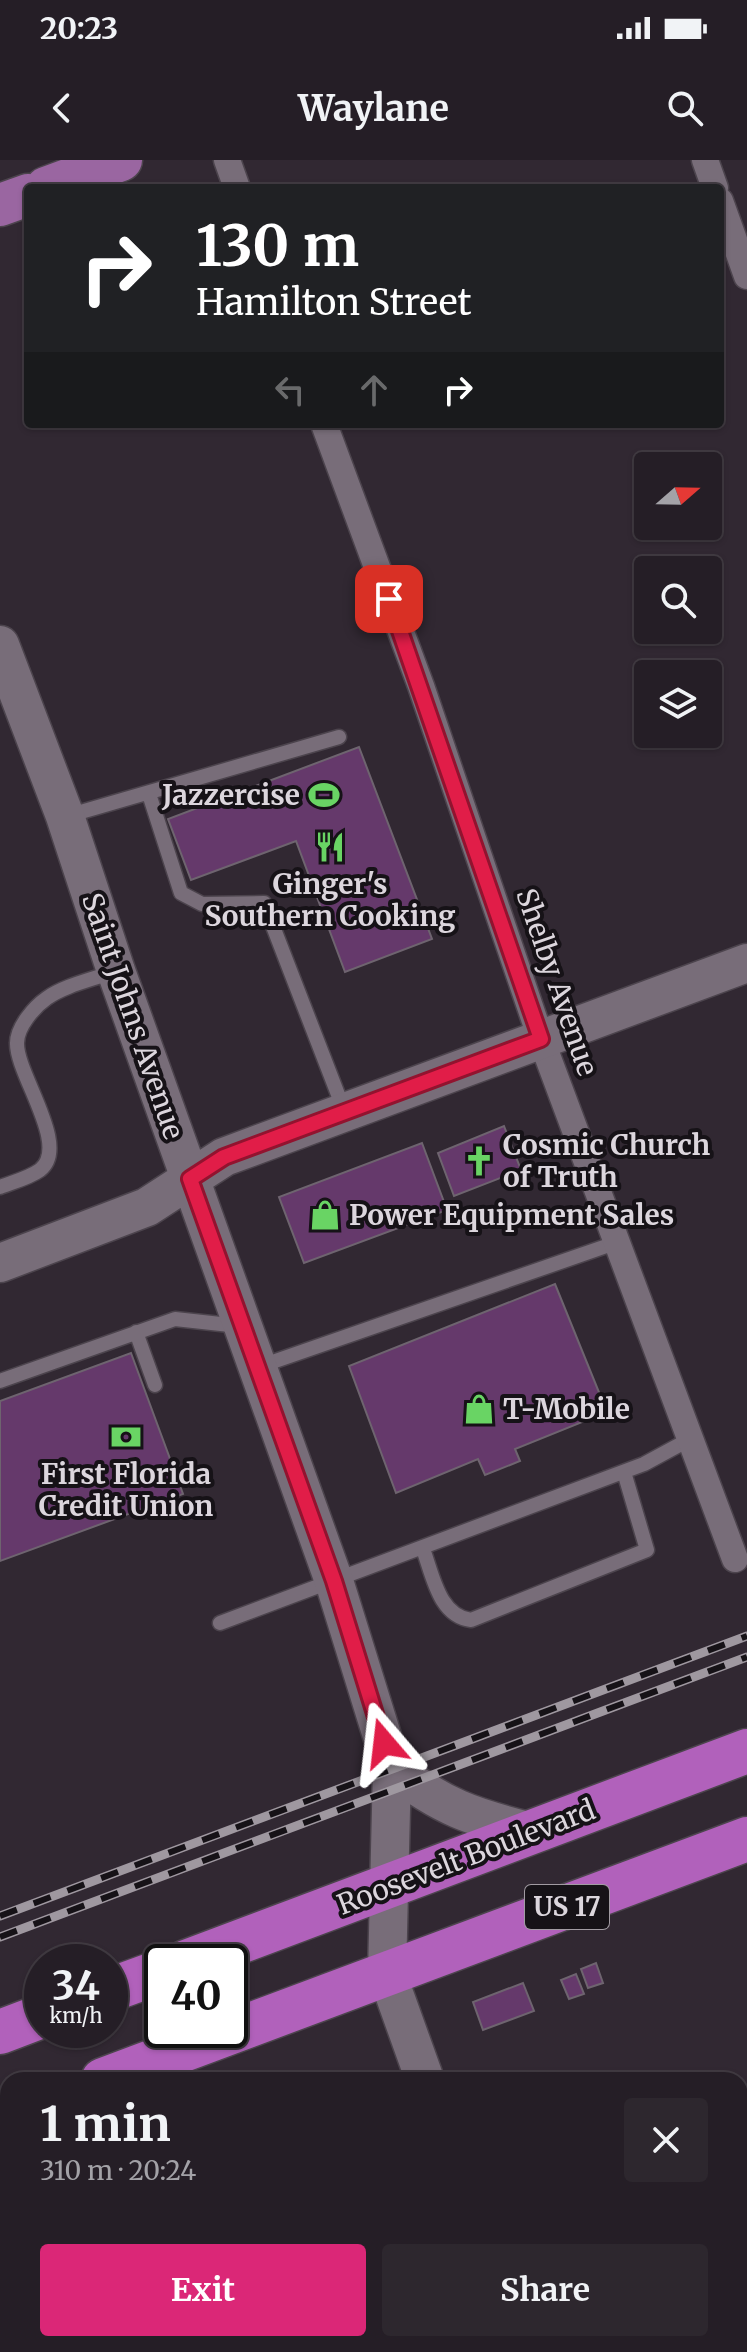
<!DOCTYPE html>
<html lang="en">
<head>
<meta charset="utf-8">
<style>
  body { margin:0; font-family:Merriweather,serif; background:#2d272e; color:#f1f3f6; height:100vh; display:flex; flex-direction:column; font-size:30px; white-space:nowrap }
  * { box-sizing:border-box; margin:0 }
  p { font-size:26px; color:#a3a2a7 }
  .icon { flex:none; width:44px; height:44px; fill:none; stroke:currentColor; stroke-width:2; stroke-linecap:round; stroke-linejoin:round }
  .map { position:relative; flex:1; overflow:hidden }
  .details { position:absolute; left:0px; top:1912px; width:748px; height:280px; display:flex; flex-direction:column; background:#251e26; border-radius:24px 24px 0 0; box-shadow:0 2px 6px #0004,0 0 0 2px #423c43 }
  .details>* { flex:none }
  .guide { position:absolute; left:24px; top:24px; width:700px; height:244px; border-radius:8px; box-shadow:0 2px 6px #0004,0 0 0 2px #423c43; background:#202124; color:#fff; overflow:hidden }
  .needle { width:52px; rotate:70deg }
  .buttons { position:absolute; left:634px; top:292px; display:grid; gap:16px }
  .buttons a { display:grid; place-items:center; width:88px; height:88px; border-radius:8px; background:#251e26; box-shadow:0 2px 6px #0004,0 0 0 2px #423c43; font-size:40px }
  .speed { position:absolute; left:24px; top:1784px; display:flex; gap:16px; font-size:40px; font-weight:700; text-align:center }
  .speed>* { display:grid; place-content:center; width:104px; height:104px; border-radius:50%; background:#251e26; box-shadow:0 2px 6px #0004,0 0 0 2px #423c43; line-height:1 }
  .speed small { font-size:20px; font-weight:400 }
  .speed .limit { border:4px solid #111; border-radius:12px; background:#fff; color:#111 }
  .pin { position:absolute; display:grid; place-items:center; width:68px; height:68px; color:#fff; margin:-34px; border-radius:16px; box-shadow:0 4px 12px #0006 }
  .me { position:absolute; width:88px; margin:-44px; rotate:343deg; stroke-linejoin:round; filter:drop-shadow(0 0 6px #0008) }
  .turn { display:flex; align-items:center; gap:28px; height:168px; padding:0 40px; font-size:36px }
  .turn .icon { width:104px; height:104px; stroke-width:2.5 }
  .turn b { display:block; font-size:56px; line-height:68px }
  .lanes { display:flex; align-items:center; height:76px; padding:0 40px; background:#0003; justify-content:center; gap:40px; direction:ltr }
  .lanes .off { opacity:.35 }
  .round { display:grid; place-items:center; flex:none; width:84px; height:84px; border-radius:8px; background:#2d272e }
  .overview { display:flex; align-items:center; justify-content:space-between; height:136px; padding:0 40px }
  h1 { font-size:48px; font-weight:700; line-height:60px }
  .cta { display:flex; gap:16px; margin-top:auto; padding:16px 40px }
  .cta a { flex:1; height:92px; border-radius:8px; background:#db2777; color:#fff; font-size:32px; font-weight:700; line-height:92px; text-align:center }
  .cta a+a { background:#2d272e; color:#f1f3f6 }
  .status { display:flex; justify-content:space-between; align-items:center; height:56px; padding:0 40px; background:#251e26; direction:ltr }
  .status svg { height:22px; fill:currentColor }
  header { display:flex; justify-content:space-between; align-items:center; height:104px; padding:0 40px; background:#251e26; font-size:36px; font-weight:700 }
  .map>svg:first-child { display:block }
  .building { fill:#65396b; stroke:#6e646f; stroke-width:2 }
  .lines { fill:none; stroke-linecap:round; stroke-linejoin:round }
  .lane-casing { stroke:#4c444d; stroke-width:17 }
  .street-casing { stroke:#4c444d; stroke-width:29 }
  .secondary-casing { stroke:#4c444d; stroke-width:41 }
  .primary-casing { stroke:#4c444d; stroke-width:45 }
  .highway-casing { stroke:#4c444d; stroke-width:47 }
  .lane { stroke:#786d79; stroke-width:14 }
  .street { stroke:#786d79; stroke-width:26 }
  .secondary { stroke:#786d79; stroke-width:38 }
  .primary { stroke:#9a66a1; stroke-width:42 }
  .highway { stroke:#b161bb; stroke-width:44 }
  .rail-casing { stroke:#9f98a0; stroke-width:9 }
  .rail { stroke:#161217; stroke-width:6; stroke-dasharray:18; stroke-linecap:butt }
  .route-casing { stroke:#92132f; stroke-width:20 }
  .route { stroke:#e11d48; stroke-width:14 }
  .labels { text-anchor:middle; stroke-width:8; stroke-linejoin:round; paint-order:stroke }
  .shield { fill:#161217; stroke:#a19ba2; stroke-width:2 }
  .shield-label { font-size:26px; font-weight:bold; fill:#dcd6dd }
  .poi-label { font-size:28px; font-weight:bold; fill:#dcd6dd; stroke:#161217; text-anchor:start }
  .street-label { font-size:28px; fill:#dcd6dd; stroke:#161217 }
</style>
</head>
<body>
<div class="status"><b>20:23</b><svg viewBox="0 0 49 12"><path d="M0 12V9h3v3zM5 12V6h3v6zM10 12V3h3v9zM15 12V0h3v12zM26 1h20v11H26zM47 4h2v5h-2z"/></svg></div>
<header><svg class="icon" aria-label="back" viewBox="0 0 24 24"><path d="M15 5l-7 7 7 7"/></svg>Waylane<svg class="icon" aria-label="search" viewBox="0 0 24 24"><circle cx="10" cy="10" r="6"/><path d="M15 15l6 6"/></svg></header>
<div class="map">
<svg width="747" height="2192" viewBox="0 0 747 2192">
  <rect width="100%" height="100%" fill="#312832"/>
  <!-- building -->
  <path class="building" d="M359,587l73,192 -87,33 -49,-131 -105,39 -23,-61z
    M504,966l17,44 -67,26 -16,-43z
    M422,983l25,67 -143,53 -25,-66z
    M555,1124l52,128 -92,37 5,12 -35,14 -7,-16 -82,34 -47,-127z
    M131,1193l52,141 -183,67v-160z
    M596,1803l7,20 -15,5 -7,-19z
    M576,1814l8,20 -15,5 -8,-19z
    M523,1823l11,28 -51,19 -10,-28z
    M122,2184h120l-22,8h-95z"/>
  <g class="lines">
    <!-- lane casing -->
    <g class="lane-casing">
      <path id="lane" d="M149,634l32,99 21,11 62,-1 80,207
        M67,656l272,-79
        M0,1027c13,-5 29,-9 40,-17 31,-24 -24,-96 -23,-127 0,-16 17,-36 30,-45 18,-13 48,-19 68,-27
        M136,1172l19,53
        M258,1207l360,-125
        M0,1221l175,-62 64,7
        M423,1389c10,27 16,67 48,71l176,-70 -23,-78
        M220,1463l424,-159 48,-26"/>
    </g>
    <!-- street casing -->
    <g class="street-casing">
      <path id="street" d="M227,0l10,28
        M705,0l10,28
        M720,41l27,75
        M324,264l97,262 120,353 194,520
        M0,2111l8,21
        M28,2184l3,8"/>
    </g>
    <!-- secondary casing -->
    <g class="secondary-casing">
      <path id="secondary" d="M0,485l65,171 51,155 218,610 58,187 -5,206 38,106
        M0,1103l147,-56 77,-50 523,-194
        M392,1608c50,39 80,49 140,64
        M524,2184l2,8"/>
    </g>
    <!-- primary casing -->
    <g class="primary-casing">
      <path id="primary" d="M46,28l75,-28
        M0,45l28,-10"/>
    </g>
    <!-- highway casing -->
    <g class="highway-casing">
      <path id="highway" d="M186,1802l561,-211
        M110,1830l52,-19
        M0,1872l42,-16
        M103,1920l644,-241
        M0,1958l8,-3"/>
    </g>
    <!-- lane -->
    <use href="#lane" class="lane"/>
    <!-- street -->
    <use href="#street" class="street"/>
    <!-- secondary -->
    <use href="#secondary" class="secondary"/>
    <!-- primary -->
    <use href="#primary" class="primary"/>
    <!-- highway -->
    <use href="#highway" class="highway"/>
    <!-- rail casing -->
    <g class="rail-casing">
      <path id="rail" d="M0,1756l747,-280
        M0,1777l747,-280"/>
    </g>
    <!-- rail -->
    <use href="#rail" class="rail"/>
  </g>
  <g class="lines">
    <!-- route casing -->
    <g class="route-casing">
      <path id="route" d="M384,1583l-50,-162 -144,-402 34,-22 317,-118 -152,-440"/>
    </g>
    <!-- route -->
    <use href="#route" class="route"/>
  </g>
  <!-- icons -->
  <defs>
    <g id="stadium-bare" transform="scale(2.4)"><path d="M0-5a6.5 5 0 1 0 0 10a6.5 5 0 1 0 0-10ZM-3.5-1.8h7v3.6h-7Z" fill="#69d464" stroke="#161217" stroke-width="2.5" paint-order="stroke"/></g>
    <g id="restaurant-bare" transform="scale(2.4)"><path d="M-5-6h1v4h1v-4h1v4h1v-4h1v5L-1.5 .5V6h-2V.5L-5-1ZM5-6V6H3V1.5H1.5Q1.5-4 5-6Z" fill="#69d464" stroke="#161217" stroke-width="2.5" paint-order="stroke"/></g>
    <g id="church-bare" transform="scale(2.4)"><path d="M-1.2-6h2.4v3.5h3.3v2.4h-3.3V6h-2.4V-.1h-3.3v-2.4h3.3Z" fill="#69d464" stroke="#161217" stroke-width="2.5" paint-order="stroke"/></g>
    <g id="shop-bare" transform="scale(2.4)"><path d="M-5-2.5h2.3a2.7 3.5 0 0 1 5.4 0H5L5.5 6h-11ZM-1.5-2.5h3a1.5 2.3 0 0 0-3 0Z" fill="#69d464" stroke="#161217" stroke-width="2.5" paint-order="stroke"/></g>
    <g id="bank-bare" transform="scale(2.4)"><path d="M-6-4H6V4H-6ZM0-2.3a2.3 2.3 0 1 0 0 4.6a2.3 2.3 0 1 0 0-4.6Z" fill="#69d464" stroke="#161217" stroke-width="2.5" paint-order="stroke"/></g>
  </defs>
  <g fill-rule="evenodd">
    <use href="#stadium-bare" x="324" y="635"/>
    <use href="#restaurant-bare" x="330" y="687"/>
    <use href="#church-bare" x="479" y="1001"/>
    <use href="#shop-bare" x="325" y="1055"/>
    <use href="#shop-bare" x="479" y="1249"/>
    <use href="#bank-bare" x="126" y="1277"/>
  </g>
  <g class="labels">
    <!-- shield labels -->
    <rect class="shield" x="525" y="1725" width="84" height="44" rx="6"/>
    <g class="shield-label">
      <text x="567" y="1756">US 17</text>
    </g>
    <!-- poi labels -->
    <g class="poi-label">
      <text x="300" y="645" text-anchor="end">Jazzercise</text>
      <text x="330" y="734" text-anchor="middle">Ginger's<tspan x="330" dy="32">Southern Cooking</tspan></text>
      <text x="503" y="995">Cosmic Church<tspan x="503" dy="32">of Truth</tspan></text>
      <text x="349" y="1065">Power Equipment Sales</text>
      <text x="503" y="1259">T-Mobile</text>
      <text x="126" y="1324" text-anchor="middle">First Florida<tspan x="126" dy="32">Credit Union</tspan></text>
    </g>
    <!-- street labels -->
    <g class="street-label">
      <text transform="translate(557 822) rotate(71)" y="10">Shelby Avenue</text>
      <text transform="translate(133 856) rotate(71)" y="10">Saint Johns Avenue</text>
      <text transform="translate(466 1697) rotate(-21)" y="10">Roosevelt Boulevard</text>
    </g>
  </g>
</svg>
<div class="buttons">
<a><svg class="needle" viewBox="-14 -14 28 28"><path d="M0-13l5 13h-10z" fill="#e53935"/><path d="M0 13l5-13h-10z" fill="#a3a2a7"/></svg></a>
<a><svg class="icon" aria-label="search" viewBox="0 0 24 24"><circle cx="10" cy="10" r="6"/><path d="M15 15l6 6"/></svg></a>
<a><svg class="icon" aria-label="layers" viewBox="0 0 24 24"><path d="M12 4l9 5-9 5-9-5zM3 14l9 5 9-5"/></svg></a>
</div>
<div class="speed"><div>34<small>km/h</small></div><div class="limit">40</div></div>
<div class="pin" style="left:389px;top:439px;background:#d93025"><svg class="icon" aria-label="arrive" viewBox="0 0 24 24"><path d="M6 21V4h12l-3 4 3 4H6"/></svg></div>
<svg class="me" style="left:384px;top:1583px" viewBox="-20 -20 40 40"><path d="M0-17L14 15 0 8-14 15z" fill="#e11d48" stroke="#fff" stroke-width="4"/></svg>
<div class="guide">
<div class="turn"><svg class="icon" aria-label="right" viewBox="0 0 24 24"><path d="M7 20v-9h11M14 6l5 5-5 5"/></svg><div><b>130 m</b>Hamilton Street</div></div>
<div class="lanes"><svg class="icon off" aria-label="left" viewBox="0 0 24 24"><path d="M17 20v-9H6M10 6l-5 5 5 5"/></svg><svg class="icon off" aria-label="ahead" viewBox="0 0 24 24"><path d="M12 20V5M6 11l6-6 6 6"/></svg><svg class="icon" aria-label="right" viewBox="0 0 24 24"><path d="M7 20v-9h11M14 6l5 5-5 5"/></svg></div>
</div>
<section class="details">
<div class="overview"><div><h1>1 min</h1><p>310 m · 20:24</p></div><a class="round"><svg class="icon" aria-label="close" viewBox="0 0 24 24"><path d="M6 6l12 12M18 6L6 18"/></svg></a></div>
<div class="cta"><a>Exit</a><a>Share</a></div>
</section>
</div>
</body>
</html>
